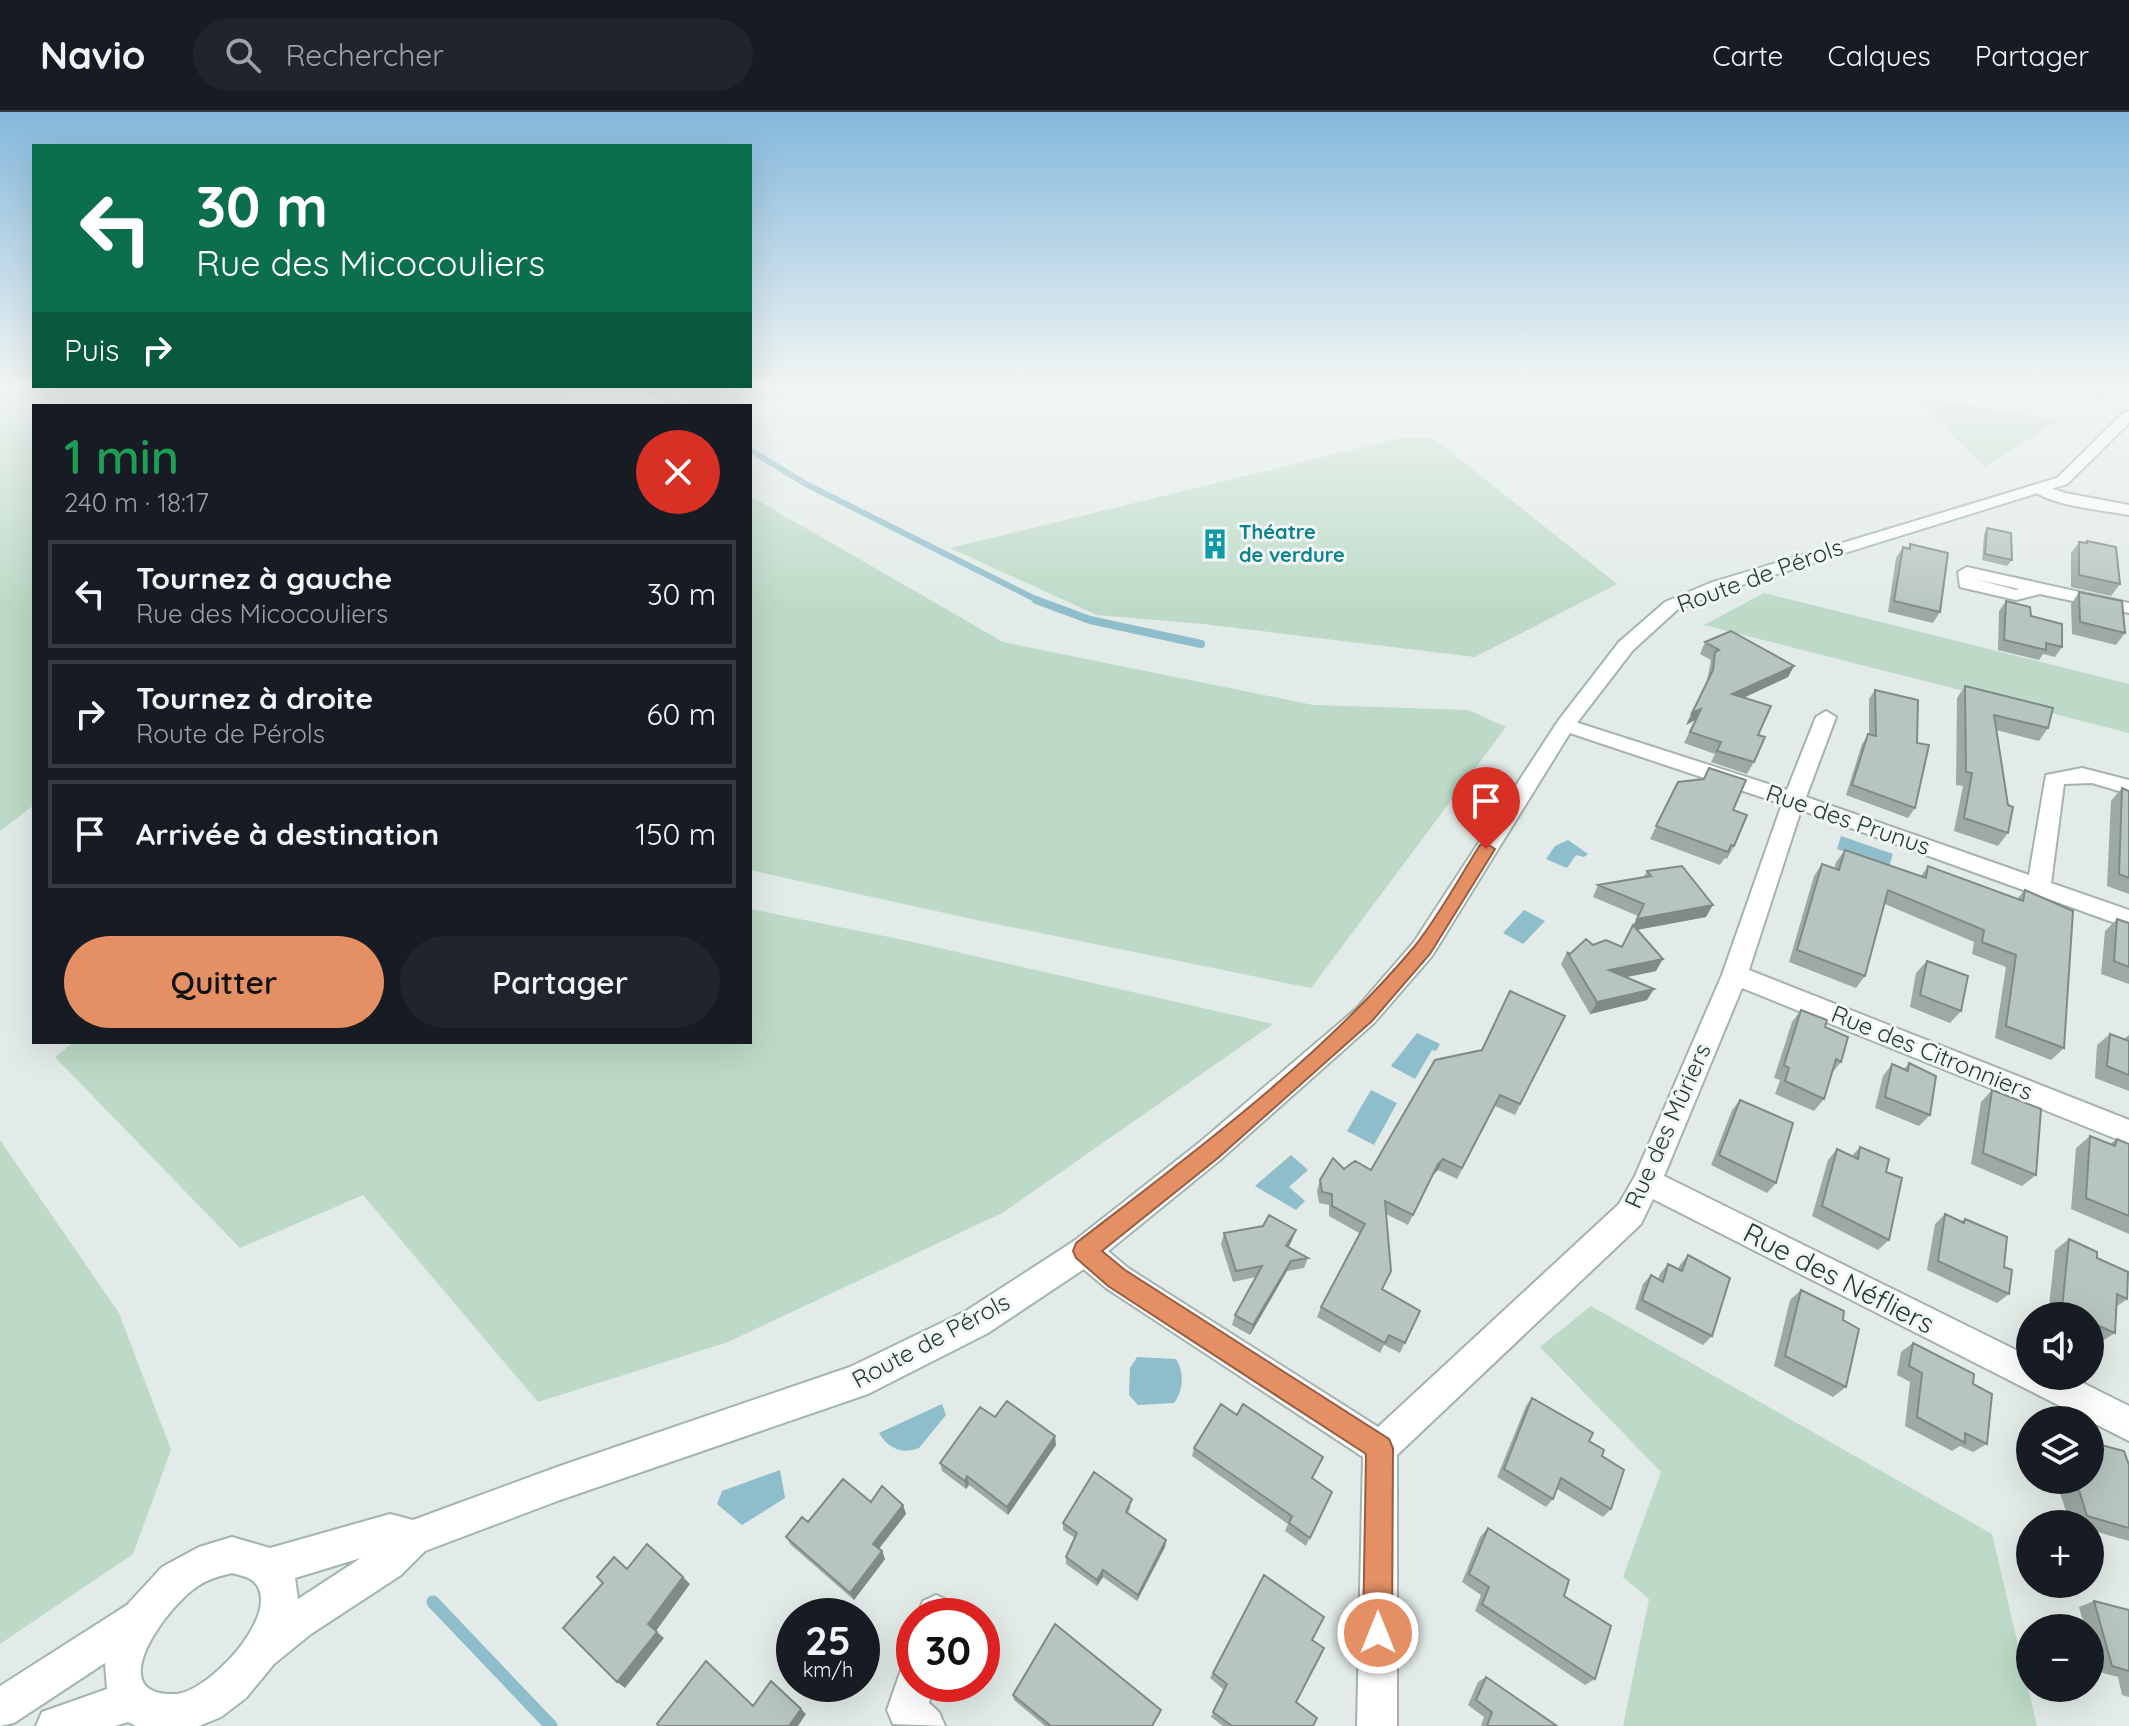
<!DOCTYPE html>
<html lang="fr">
<head>
<meta charset="utf-8">
<style>
  body { margin:0; font-family:Quicksand,sans-serif; background:#20242c; color:#f1f3f6; height:100vh; display:flex; flex-direction:column; font-size:30px; white-space:nowrap }
  * { box-sizing:border-box; margin:0 }
  p { font-size:26px; color:#9ea1a6 }
  .icon { flex:none; width:44px; height:44px; fill:none; stroke:currentColor; stroke-width:2; stroke-linecap:round; stroke-linejoin:round }
  .map { position:relative; flex:1; overflow:hidden }
  .panel { position:absolute; left:32px; top:292px; width:720px; height:640px; display:flex; flex-direction:column; background:#171b24; border-radius:0px; box-shadow:0 8px 32px #0002 }
  .panel>* { flex:none }
  .hud { position:absolute; left:32px; top:32px; width:720px; height:244px; border-radius:0px; box-shadow:0 8px 32px #0002; background:#0b6e4f; color:#fff; overflow:hidden }
  .fabs { position:absolute; left:2016px; top:1190px; display:grid; gap:16px }
  .fabs a { display:grid; place-items:center; width:88px; height:88px; border-radius:50%; background:#171b24; box-shadow:0 8px 32px #0002; font-size:40px }
  .speed { position:absolute; left:776px; top:1486px; display:flex; gap:16px; font-size:40px; font-weight:700; text-align:center }
  .speed>* { display:grid; place-content:center; width:104px; height:104px; border-radius:50%; background:#171b24; box-shadow:0 8px 32px #0002; line-height:1 }
  .speed small { font-size:20px; font-weight:400 }
  .speed .limit { border:12px solid #d22; background:#fff; color:#111 }
  .pin { position:absolute; display:grid; place-items:center; width:68px; height:68px; color:#fff; margin:-82px -34px; border-radius:50% 50% 50% 0; rotate:-45deg; box-shadow:0 0 8px #0007 }
  .pin .icon { rotate:45deg }
  .me { position:absolute; width:88px; margin:-44px; rotate:0deg; stroke-linejoin:round; filter:drop-shadow(0 0 6px #0008) }
  .turn { display:flex; align-items:center; gap:28px; height:168px; padding:0 32px; font-size:36px }
  .turn .icon { width:104px; height:104px; stroke-width:2.5 }
  .turn b { display:block; font-size:56px; line-height:68px }
  .then { display:flex; align-items:center; height:76px; padding:0 32px; background:#0003; gap:16px; font-size:30px }
  .round { display:grid; place-items:center; flex:none; width:84px; height:84px; border-radius:42px; background:#20242c }
  .headline { display:flex; align-items:center; justify-content:space-between; height:136px; padding:0 32px }
  h1 { font-size:48px; font-weight:600; line-height:60px; color:#1e9e55 }
  .action { display:flex; gap:16px; margin-top:auto; padding:16px 32px }
  .action a { flex:1; height:92px; border-radius:48px; background:#e58f65; color:#111; font-size:32px; font-weight:600; line-height:92px; text-align:center }
  .action a+a { background:#20242c; color:#f1f3f6 }
  ul { padding:0; list-style:none }
  li { display:flex; align-items:center; gap:24px; height:108px; margin:0 16px 12px; padding:0 16px; border:4px solid #363941; border-radius:0px }
  li div { flex:1 }
  li b { display:block; font-size:30px }
  li em { font-style:normal }
  header { display:flex; align-items:center; gap:48px; box-sizing:border-box; height:112px; padding:0 40px; background:#171b24; border-bottom:2px solid #363941 }
  header strong { font-size:38px }
  nav { display:flex; gap:44px; margin-inline-start:auto; font-size:28px }
  .search { width:560px; height:72px; background:#20242c; display:flex; align-items:center; gap:20px; box-sizing:border-box; padding:0 28px; border-radius:44px; color:#9ea1a6; font-size:30px }
  .map>svg:first-child { display:block }
  .green { fill:#bcdac7 }
  .water { fill:#8ebdcb }
  .lines { fill:none; stroke-linecap:round; stroke-linejoin:round }
  .stream-far2 { stroke:#8ebdcb; stroke-width:6 }
  .stream-far1 { stroke:#8ebdcb; stroke-width:8 }
  .stream { stroke:#8ebdcb; stroke-width:13 }
  .street-casing { stroke:#a5b2ae; stroke-width:4 }
  .secondary-casing { stroke:#a1b5b0; stroke-width:4 }
  .street { fill:#fff; fill-rule:evenodd }
  .secondary { fill:#fff; fill-rule:evenodd }
  .wall { fill:#9da9a5 }
  .shaded-wall { fill:#808a86 }
  .building { fill:#b7c5c0; stroke:#808a86; stroke-width:2 }
  .route { fill:#e58f65; stroke:#955d42; stroke-width:2 }
  .labels { text-anchor:middle; stroke-width:6; stroke-linejoin:round; paint-order:stroke }
  .far-culture-label { font-size:20px; font-weight:bold; fill:#0d838f; stroke:#f2f7f5; text-anchor:start }
  .street-label { font-size:24px; fill:#233a36; stroke:#f2f7f5 }
  .near-street-label { font-size:28px; fill:#233a36; stroke:#f2f7f5 }
</style>
</head>
<body>
<header>
<strong>Navio</strong>
<div class="search"><svg class="icon" aria-label="search" viewBox="0 0 24 24"><circle cx="10" cy="10" r="6"/><path d="M15 15l6 6"/></svg>Rechercher</div>
<nav><a>Carte</a><a>Calques</a><a>Partager</a></nav>
</header>
<div class="map">
<svg width="2129" height="1614" viewBox="0 0 2129 1614">
  <rect width="100%" height="100%" fill="#e2ebe7"/>
  <!-- green -->
  <path class="green" d="M0,274h577l-22,20h-521v399l-34,26z
    M654,274h203l-121,20h-37z
    M1913,284l146,24 -74,47z
    M1401,326h32l184,146 -142,73 -272,-33 -106,-9 -147,-67z
    M750,384l253,146 310,63 155,5 38,17 -195,261 -330,-67 -231,-51z
    M1764,481l365,91v49l-425,-108z
    M750,797l154,31 369,84 -269,188 -276,130 -190,60 -175,-207 -123,53 -185,-191 19,-15h676z
    M0,1028l119,173 52,137 -38,104 -133,90z
    M1591,1194l401,228 45,192h-414l26,-127 -26,-22 38,-105 -121,-125z"/>
  <!-- water -->
  <path class="water" d="M1841,724l52,18 -4,13 -52,-18z
    M1568,728l20,14 -4,3 -8,-2 -9,13 -21,-9 9,-13z
    M1524,798l21,11 -22,23 -20,-11z
    M1417,921l23,11 -4,7 -4,-1 -17,29 -24,-13z
    M1371,978l26,13 -23,42 -27,-14z
    M1291,1043l17,15 -19,17 16,14 -9,9 -41,-24z
    M1137,1245l39,2c9,14 7,32 -2,44l-36,2 -9,-10 1,-27z
    M942,1292l4,11 -27,33c-17,7 -31,0 -40,-15z
    M780,1358l5,28 -43,27 -25,-21 5,-13z"/>
  <g class="lines">
    <!-- stream-far2 -->
    <path class="stream-far2" d="M639,274l41,20
      M750,338l56,34 235,118"/>
    <!-- stream-far1 -->
    <path class="stream-far1" d="M1036,488l54,20 111,24"/>
    <!-- stream -->
    <path class="stream" d="M433,1490l118,124"/>
    <!-- street casing -->
    <g class="street-casing">
      <path id="street" d="M2039,372l26,9 64,12v10c-26,-5 -79,-9 -98,-26z
        M1967,455l162,36v10l-89,-19 -24,6 -56,-13 -2,-15zM1975,467l44,10 -3,1z
        M1826,599l10,6 -30,80 223,78 17,-100 36,-7 47,12v14l-37,-11 -28,1 -13,99 78,27v18l-328,-118 -52,160 380,150v24l-387,-156 -78,188 366,181v19h39l60,30v35l-476,-242 -12,25 -244,231v271h-40l6,-269 -257,-169 -32,-27 -4,-10 4,-10 11,-4 11,4 32,27 250,159 241,-223 16,-28 87,-201 60,-171 -224,-75 -3,-4 10,-6 7,2 215,69 29,-73z
        M936,1483l13,6 6,15h-38l6,-15z
        M914,1553v19h20l-5,19 10,9 6,14 -52,-2 -6,-14 14,-40z"/>
    </g>
    <!-- secondary casing -->
    <g class="secondary-casing">
      <path id="secondary" d="M2129,299v12l-62,61 -345,107 -45,19 -44,40 -60,78 -141,228 -58,67 -154,137 -124,101 -108,72 -120,61 -308,106 -135,51 -24,24 -90,59 -37,30 -28,34 -25,19 -22,9h-63l-8,-4 -13,4h-79l6,-14 65,-23 -2,-26 -91,60 -14,3v-40l127,-81 35,-38 37,-20 33,-10 38,11 120,-34 23,6 147,-54 290,-99 116,-56 108,-70 126,-99 156,-133 58,-67 144,-221 61,-79 46,-40 45,-19 347,-105 67,-66zM361,1446l-63,41 -3,-21zM232,1461c10,3 21,4 26,14 18,33 -50,105 -82,107 -77,3 -8,-89 22,-108 10,-7 22,-10 34,-13z"/>
    </g>
    <!-- street -->
    <use href="#street" class="street"/>
    <!-- secondary -->
    <use href="#secondary" class="secondary"/>
  </g>
  <!-- wall -->
  <path class="wall" d="M2025,274h86l-11,12z
    M1987,416l25,32 -5,6 -25,-6 2,-26z
    M2087,429l33,43 -9,12 -40,-9v-34l8,-11 6,1z
    M1910,432l30,68 -7,11 -45,-11 8,-54 7,-11 5,1z
    M2079,480l46,41 -9,12 -44,-11 -1,-30z
    M2006,489l25,15 31,31 -7,10 -12,-3 -4,6 -41,-10 1,-39z
    M1705,530l89,24 -6,11 -45,21 15,37 -4,27 -7,12 -36,-12 4,-8 -31,-11 11,-23 -9,5 21,-44 4,-21 -11,-6z
    M1965,574l83,42 -9,13 -43,-11 12,103 -10,13 -44,-15 9,-45 -7,-1 1,-87z
    M1875,578l40,118 -7,10 -62,-23 16,-51 7,-10v-35z
    M1709,656l24,42 1,36 -7,13 -2,-1 -5,7 -70,-26 28,-57 25,-3z
    M2122,676l7,3v103l-22,-8 4,-85z
    M1845,738l76,26 7,-10 89,33 8,-9 39,158 -13,12 -56,-22 11,-71 -34,-13 2,-12 -89,-38 -20,72 -9,12 -67,-26 25,-86 8,-12 12,5 2,-7z
    M1647,759l59,46 -69,13 19,41 -30,6 21,23 -57,14 -29,-50 6,-12 3,2 23,-9 29,2 16,-31 -45,-19 5,-12 45,-7z
    M2117,807l12,4v61l-28,-10 4,-43z
    M1927,849l34,50 -11,12 -40,-16 6,-34z
    M1801,898l24,17 16,35 -9,11 -8,26 -10,12 -39,-17 5,-14 -6,-2 18,-56z
    M1565,904l-50,99 -20,-9 -38,73 -19,-9 -5,5 -25,50 -22,-11 -3,75 37,22 -20,42 -16,-8 -4,8 -63,-36 4,-10 38,-74 -30,-17v-11l-10,-2 -2,-12 3,-11 24,-11 27,1 111,-120z
    M2110,922l14,5 5,-4v56l-34,-13 2,-33z
    M1909,951l21,52 -11,11 -44,-18 8,-32 9,-12 12,5z
    M1992,978l44,85 -14,11 -51,-22 10,-62z
    M1740,988l36,83 -9,10 -56,-28 21,-55z
    M2090,1024l20,8 7,-5 12,5v90l-58,-25 5,-61z
    M1860,1035l26,25 3,68 -11,10 -66,-34 16,-56 9,-11 15,7z
    M1945,1102l17,7 3,-2 39,48 5,27 -12,9 -70,-33 8,-46z
    M1296,1118l-4,10 -3,7 19,11 -4,10 -17,3 -37,64 -18,-10 3,-10 21,-38 -23,5 -12,-38 3,-11z
    M2069,1127l58,60 -11,8 -1,26 -16,10 -9,-4v-23h-42l7,-66z
    M1688,1143l24,81 -9,9 -68,-36 8,-25 8,-9 7,4 2,-5 8,-10 10,5 2,-4z
    M1801,1178l42,30 3,67 -13,10 -59,-31 16,-66z
    M1913,1231l60,41 14,60 -14,8 -13,-6 -8,5 -47,-25 5,-44 -13,-7 4,-23z
    M1532,1286l57,43 13,15 9,53 -8,8 -46,-28 -4,10 -7,8 -49,-30 29,-71z
    M995,1305l61,28 -48,70 -39,-30 -3,4 -24,-18 -2,-8z
    M1194,1336l118,30 20,14 -26,54 -21,-15 3,-7 -96,-68z
    M2129,1353v76l-39,-11v-6h-20l-14,-44h34z
    M871,1390l32,3 3,9 -27,35 3,2 3,8 -31,41 -63,-55 -5,-8z
    M1131,1394l-3,7 38,27 -1,7 -28,54 -34,-24 -6,9 -31,-22v-7l9,-19 -12,-8v-7z
    M1488,1416l76,68 31,83 -10,6 -110,-74 6,-16 -19,-13 18,-45z
    M1264,1463l48,65 -16,62 17,24h-90l-12,-9 13,-27 -14,-12z
    M2094,1489l35,9v87l-7,-2 -4,-18 -22,-6 -6,-23v-20h-5l-6,-21z
    M1486,1565l71,49h-76l3,-9 -16,-12 10,-23z
    M1013,1583l148,15 -8,16h-108l-31,-26z"/>
  <!-- shaded-wall -->
  <path class="shaded-wall" d="M2107,274h4l-11,12z
    M1794,554l-6,11 -62,29 6,-12z
    M1701,597l-6,11 -9,5 6,-12z
    M1713,793l-7,12 -76,14 7,-12z
    M1663,847l-7,12 -53,11 6,-12z
    M1654,877l-7,11 -57,14 7,-12z
    M1443,1047l-5,11 -5,5 -25,50 30,-61z
    M1296,1118l-4,10 -9,16 3,-10z
    M1291,1149l-4,10 -37,64 3,-10z
    M1055,1324l1,9 -48,70 -1,-8z
    M967,1364l2,9 -3,4 -1,-8z
    M903,1393l3,9 -30,38 -3,-8z
    M1166,1428l-1,7 -28,54 1,-6z
    M882,1439l3,8 -31,41 -4,-7z
    M1103,1458v7l-6,9v-6z
    M683,1465l7,7 -34,47 -8,-7z
    M657,1520l7,6 -39,50 -8,-6z
    M801,1597l5,5 -8,12h-9z"/>
  <!-- building -->
  <path class="building" d="M1987,416l24,5 1,27 -27,-6z
    M2087,429l29,6 4,37 -41,-9v-33l8,1z
    M1910,432l38,9 -8,59 -46,-11 9,-54 7,2z
    M2079,480l43,9 3,32 -45,-11z
    M2006,489l24,6 1,9 31,8v23l-16,-4v7l-42,-10z
    M1731,519l63,35 -62,28 39,12 -13,29 7,2 -11,25 -37,-11 4,-9 -31,-10 11,-23 -9,4 21,-43 2,-18 4,-2 -14,-8z
    M1965,574l88,22 -5,20 -54,-13 14,90 5,2 -5,26 -44,-15 8,-45 -6,-1z
    M1875,578l43,10 -1,43 12,2 -14,63 -63,-23 16,-51 8,2z
    M1709,656l37,12 -13,30 14,5 -13,31 -3,-1 -3,7 -72,-26 22,-44 26,-3z
    M2122,676l7,3v87l-10,-4z
    M1845,738l81,28 2,-12 95,35 2,-11 48,21 -9,137 -58,-22 10,-71 -34,-13 2,-12 -96,-40 -23,86 -68,-26 25,-86 17,6z
    M1682,754l31,39 -76,14 7,-15 -46,-19 53,-9 -4,-5z
    M2117,807l12,4v44l-15,-6z
    M1633,813l30,34 -54,11 45,19 -57,13 -30,-50 3,2 16,-15 7,6 13,-5 16,7z
    M1927,849l41,15 -7,35 -41,-16z
    M1510,879l55,25 -45,88 -20,-9 -38,73 -19,-9 -5,5 -25,51 -28,-14 6,70 -9,18 38,22 -15,32 -16,-8 -4,8 -64,-36 44,-83 -33,-18v-12l-10,-2 -2,-12 13,-22 11,11 11,-8 16,9 64,-110 47,-10z
    M1801,898l26,10 -2,7 23,10 -7,25 -5,-3 -12,40 -39,-18 4,-13 -5,-3z
    M2110,922l19,7v34l-22,-9z
    M1909,951l27,13 -6,39 -45,-18 7,-33 16,7z
    M1992,978l49,19 -5,66 -53,-22z
    M1740,988l53,23 -17,60 -57,-28z
    M2090,1024l25,10 2,-7 12,5v72l-43,-18z
    M1860,1035l29,12 -3,13 16,6 -13,62 -67,-34 15,-57 21,10z
    M1945,1102l19,9 1,-4 42,18 -3,30 8,3 -3,24 -71,-33z
    M1269,1103l27,15 -10,16 22,12 -17,3 -38,64 -18,-10 27,-49 -26,5 -12,-38 39,-7z
    M2069,1127l28,13v6l31,14 -1,27 -10,-5 -2,39 -25,-11v-6h-13l-15,-7z
    M1688,1143l42,23 -18,58 -70,-36 9,-25 12,7 5,-18 14,7z
    M1801,1178l43,21 -1,9 16,9 -13,58 -61,-31z
    M1913,1231l61,31 -1,10 19,10 -5,50 -22,-11v10l-48,-26 5,-44 -13,-7z
    M1532,1286l61,35 -4,8 15,9 -2,6 22,14 -13,39 -50,-31 -8,21 -49,-30z
    M1007,1289l48,35 -48,71 -40,-31 -2,5 -25,-18 40,-56 15,10z
    M1221,1292l16,11 6,-11 80,53 -11,21 20,14 -22,46 -21,-15 3,-7 -98,-68z
    M2090,1330l34,9 5,14v63l-42,-12 -11,-36h14z
    M1094,1360l38,27 -6,13 40,28 -28,55 -35,-25 -6,10 -31,-23 11,-24 -14,-10z
    M843,1367l28,23 11,-16 21,19 -30,39 9,7 -32,42 -64,-56 16,-20 6,5z
    M1488,1416l81,52 -5,16 47,30 -16,53 -113,-75 7,-17 -20,-13z
    M647,1432l36,33 -35,47 9,8 -40,50 -54,-54 40,-45 -6,-6 17,-20 13,12z
    M1264,1463l60,42 -12,23 12,8 -28,54 21,16 -4,8h-81l-19,-14 14,-28 -14,-11z
    M2094,1489l35,9v61l-17,-5z
    M1055,1512l106,86 -9,16h-101l-38,-31z
    M706,1549l47,45 18,-25 30,28 -12,17h-130l-2,-2z
    M1486,1565l71,49h-70l5,-14 -16,-12z"/>
  <!-- sky -->
  <linearGradient id="sky" x2="0" y2="1"><stop stop-color="#84b8dc"/><stop offset="0.55" stop-color="#f2f6f4"/><stop offset="1" stop-color="#f2f6f4" stop-opacity="0"/></linearGradient>
  <rect width="2129" height="500" fill="url(#sky)"/>
  <!-- route -->
  <path class="route" d="M1486,731l9,6 -65,105 -58,67 -154,137 -116,93 23,19 264,169 4,9 -1,185 -4,10 -10,5 -10,-5 -5,-10 3,-179 -258,-168 -32,-28 -3,-7 3,-8c118,-91 242,-182 338,-296 25,-31 45,-69 66,-102z"/>
  <!-- icons -->
  <defs>
    <g id="building-bare" transform="scale(2.4)"><path d="M-4-6H4V6H1V3H-1V6H-4ZM-2.5-4.3h1.7v1.8h-1.7ZM.8-4.3h1.7v1.8H.8ZM-2.5-1h1.7V.8h-1.7ZM.8-1h1.7V.8H.8Z" fill="#0f9aa8" stroke="#f2f7f5" stroke-width="2.5" paint-order="stroke"/></g>
  </defs>
  <g fill-rule="evenodd">
    <use href="#building-bare" x="1215" y="432"/>
  </g>
  <g class="labels">
    <!-- far-culture labels -->
    <g class="far-culture-label">
      <text x="1239" y="427">Théatre<tspan x="1239" dy="23">de verdure</tspan></text>
    </g>
    <!-- street labels -->
    <g class="street-label">
      <text transform="translate(1760 464) rotate(-20)" y="8">Route de Pérols</text>
      <text transform="translate(1848 708) rotate(19)" y="8">Rue des Prunus</text>
      <text transform="translate(1932 941) rotate(22)" y="8">Rue des Citronniers</text>
      <text transform="translate(1668 1014) rotate(-66)" y="8">Rue des Mûriers</text>
      <text transform="translate(931 1229) rotate(-28)" y="8">Route de Pérols</text>
    </g>
    <!-- near-street labels -->
    <g class="near-street-label">
      <text transform="translate(1839 1166) rotate(27)" y="10">Rue des Néfliers</text>
    </g>
  </g>
</svg>
<div class="fabs">
<a><svg class="icon" aria-label="sound" viewBox="0 0 24 24"><path d="M4 9h4l5-4v14l-5-4H4zM17 9q2 3 0 6"/></svg></a>
<a><svg class="icon" aria-label="layers" viewBox="0 0 24 24"><path d="M12 4l9 5-9 5-9-5zM3 14l9 5 9-5"/></svg></a>
<a>+</a>
<a>−</a>
</div>
<div class="speed"><div>25<small>km/h</small></div><div class="limit">30</div></div>
<div class="pin" style="left:1486px;top:737px;background:#d93025"><svg class="icon" aria-label="arrive" viewBox="0 0 24 24"><path d="M6 21V4h12l-3 4 3 4H6"/></svg></div>
<svg class="me" style="left:1378px;top:1521px" viewBox="-20 -20 40 40"><circle r="17" fill="#e58f65" stroke="#fff" stroke-width="3"/><path d="M0-11L8 9 0 5-8 9z" fill="#fff"/></svg>
<div class="hud">
<div class="turn"><svg class="icon" aria-label="left" viewBox="0 0 24 24"><path d="M17 20v-9H6M10 6l-5 5 5 5"/></svg><div><b>30 m</b>Rue des Micocouliers</div></div>
<div class="then">Puis<svg class="icon" aria-label="right" viewBox="0 0 24 24"><path d="M7 20v-9h11M14 6l5 5-5 5"/></svg></div>
</div>
<section class="panel">
<div class="headline"><div><h1>1 min</h1><p>240 m · 18:17</p></div><a class="round" style="background:#d93025;color:#fff"><svg class="icon" aria-label="close" viewBox="0 0 24 24"><path d="M6 6l12 12M18 6L6 18"/></svg></a></div>
<ul>
<li><svg class="icon" aria-label="left" viewBox="0 0 24 24"><path d="M17 20v-9H6M10 6l-5 5 5 5"/></svg><div><b>Tournez à gauche</b><p>Rue des Micocouliers</p></div><em>30 m</em></li>
<li><svg class="icon" aria-label="right" viewBox="0 0 24 24"><path d="M7 20v-9h11M14 6l5 5-5 5"/></svg><div><b>Tournez à droite</b><p>Route de Pérols</p></div><em>60 m</em></li>
<li><svg class="icon" aria-label="arrive" viewBox="0 0 24 24"><path d="M6 21V4h12l-3 4 3 4H6"/></svg><div><b>Arrivée à destination</b></div><em>150 m</em></li>
</ul>
<div class="action"><a>Quitter</a><a>Partager</a></div>
</section>
</div>
</body>
</html>
